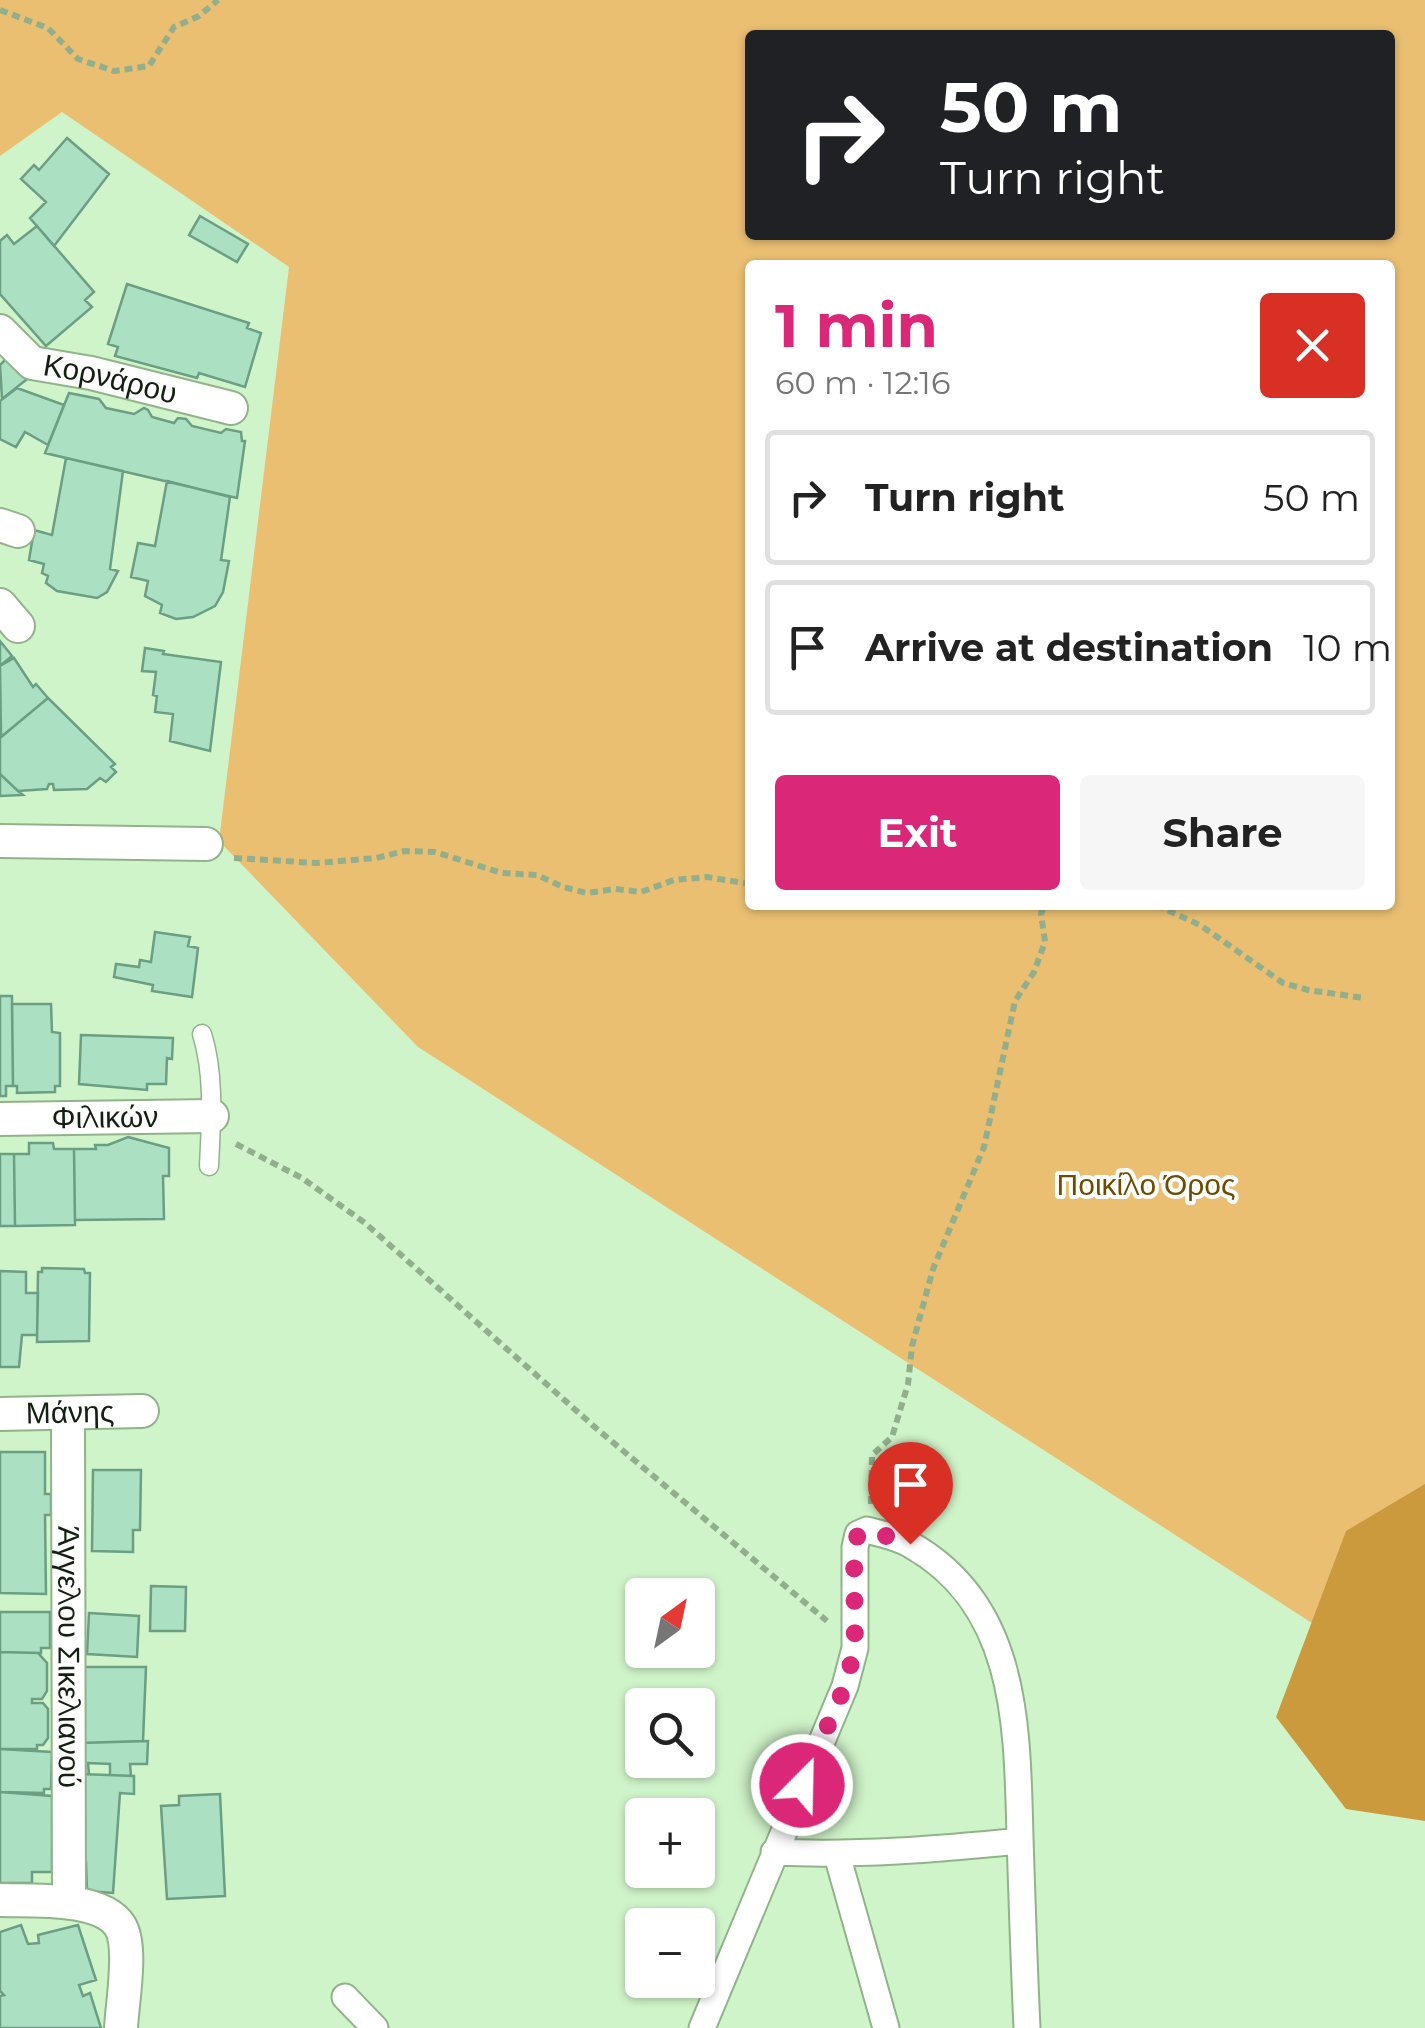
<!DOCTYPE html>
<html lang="en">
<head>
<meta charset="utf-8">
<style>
  body { margin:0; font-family:Montserrat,sans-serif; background:#f6f6f6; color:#222; height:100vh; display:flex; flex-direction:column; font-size:38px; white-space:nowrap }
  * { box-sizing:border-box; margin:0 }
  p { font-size:32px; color:#767676 }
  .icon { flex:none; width:55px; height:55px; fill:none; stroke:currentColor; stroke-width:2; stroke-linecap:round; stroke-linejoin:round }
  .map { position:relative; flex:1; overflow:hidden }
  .sheet { position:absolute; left:745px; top:260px; width:650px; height:650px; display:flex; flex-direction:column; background:#fff; border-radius:10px; box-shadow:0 2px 8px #0004 }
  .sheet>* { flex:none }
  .banner { position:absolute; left:745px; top:30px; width:650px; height:210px; border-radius:10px; box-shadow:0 2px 8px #0004; background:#202124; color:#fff; overflow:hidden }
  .needle { width:65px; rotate:33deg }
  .buttons { position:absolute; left:625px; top:1578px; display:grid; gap:20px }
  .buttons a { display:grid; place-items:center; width:90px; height:90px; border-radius:10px; background:#fff; box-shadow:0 2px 8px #0004; font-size:50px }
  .pin { position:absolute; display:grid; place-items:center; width:85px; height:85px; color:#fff; margin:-102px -42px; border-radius:50% 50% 50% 0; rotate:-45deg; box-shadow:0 0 10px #0007 }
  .pin .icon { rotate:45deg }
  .me { position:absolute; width:110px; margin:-55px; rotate:23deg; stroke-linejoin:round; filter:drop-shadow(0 0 8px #0008) }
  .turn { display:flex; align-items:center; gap:35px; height:210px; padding:0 30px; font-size:45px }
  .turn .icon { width:130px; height:130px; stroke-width:2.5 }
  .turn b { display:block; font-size:70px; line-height:85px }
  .round { display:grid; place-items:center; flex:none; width:105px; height:105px; border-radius:10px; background:#f6f6f6 }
  .summary { display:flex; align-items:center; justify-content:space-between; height:170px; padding:0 30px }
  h1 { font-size:60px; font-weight:700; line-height:75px; color:#db2777 }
  .action { display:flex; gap:20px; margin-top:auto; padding:20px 30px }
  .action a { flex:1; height:115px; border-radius:10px; background:#db2777; color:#fff; font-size:40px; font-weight:700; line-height:115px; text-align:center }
  .action a+a { background:#f6f6f6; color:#222 }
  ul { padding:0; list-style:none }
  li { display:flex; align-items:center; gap:30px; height:135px; margin:0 20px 15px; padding:0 10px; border:5px solid #e0e0e0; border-radius:10px }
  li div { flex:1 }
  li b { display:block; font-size:38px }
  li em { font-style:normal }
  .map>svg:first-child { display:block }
  .green { fill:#eabf72; fill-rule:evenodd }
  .forest { fill:#cb9a3d }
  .building { fill:#abe0c3; stroke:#6b9e83; stroke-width:2.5 }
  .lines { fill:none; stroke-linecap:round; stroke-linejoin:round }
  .service-casing { stroke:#91b38a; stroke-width:21 }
  .pedestrian-casing { stroke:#91b38a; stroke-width:29 }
  .minor-casing { stroke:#91b38a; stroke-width:36 }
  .path { stroke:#92af8d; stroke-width:6; stroke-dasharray:8 5; stroke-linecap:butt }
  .service { stroke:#fff; stroke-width:18 }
  .pedestrian { stroke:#fff; stroke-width:25 }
  .minor { stroke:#fff; stroke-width:32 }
  .route { stroke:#db2777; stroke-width:18; stroke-dasharray:0 32.4 }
  .labels { text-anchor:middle; stroke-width:8; stroke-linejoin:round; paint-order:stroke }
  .street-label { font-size:30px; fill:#132011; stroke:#fff }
  .park-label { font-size:30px; fill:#6d4c00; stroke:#fff }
</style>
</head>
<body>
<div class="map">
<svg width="1425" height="2028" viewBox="0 0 1425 2028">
  <rect width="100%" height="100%" fill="#d0f4c9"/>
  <!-- green -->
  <path class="green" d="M0,0h1425v1650l-93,-14 -914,-589 -199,-206 70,-574 -227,-155 -62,44zM750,35h640v200h-640zM750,265h640v640h-640z"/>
  <!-- forest -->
  <path class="forest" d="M1425,1484v337l-79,-12 -70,-92 70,-186z"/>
  <!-- building -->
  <path class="building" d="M67,138l42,36 -55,72 -24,-28 16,-16 -25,-23 13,-14 5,5z
    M200,216l48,28 -11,18 -48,-27z
    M37,226l57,66 -9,8 7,7 -46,39 -46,-52v-53l7,-6 7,9z
    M127,284l122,39 -2,5 14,5 -16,54 -46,-14 -2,5 -82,-22 3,-9 -10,-3z
    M8,357l23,19 -29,23 -2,-34z
    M17,388l47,17 -16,40 -23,-13 -9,15 -16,-8v-38z
    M69,393l30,6 7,9 28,6 10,-6 4,2 4,7 22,6 4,-5 8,1 6,7 29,7 5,-4 15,3 1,9h3l-8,57 -192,-45z
    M66,458l57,13 -13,98 8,2 -11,21 -10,6 -40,-7 -11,-8 2,-7 -6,-3 2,-9 -15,-4 5,-30 18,5z
    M167,481l63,16 -9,63 8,1 -6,31 -8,14 -22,11 -17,2 -16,-6 2,-8 -17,-9 3,-15 -17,-4 7,-34 17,3z
    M0,641l12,15 -12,10z
    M145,648l19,3 -1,3 58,8 -11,89 -40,-10 3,-27 -18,-2 2,-16 -4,-1 3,-23 -14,-1z
    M14,658l19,29 3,-3 12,14 -47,39 -1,-71z
    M48,698l67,66 -4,3 5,5 -10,10 -6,-4 -13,11 -33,1 -1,-6h-4l-2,5 -29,2 -18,-17v-36z
    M0,774l18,17 5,4 -23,1z
    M155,932l35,5 -2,9 10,2 -6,49 -40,-6 1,-6 -39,-8 2,-13 23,3 1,-7 11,2z
    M0,996h12l1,90h-7v10h-6z
    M12,1004h39l1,28 8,1v53h-5v6l-38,1v-7h-4z
    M81,1035l92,3 -1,21 -5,-1 -1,26h-19v6l-68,-6z
    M128,1137l41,11v28h-6l1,43 -89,1 -1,-71h22l-1,-4h13z
    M29,1143h24l1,6h20l1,76 -60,1 -1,-72h15z
    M0,1154h14l1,72h-15z
    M42,1268l42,1 1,4h5l-1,68 -52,1 1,-70h4z
    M0,1271l26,1v21h12l-1,42h-15l-3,32h-19z
    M0,1452h45v42h6v21h-6l1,79 -46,-1z
    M93,1470h48l-1,60h-7v22l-41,-1z
    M151,1586l35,1 -1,44h-35z
    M0,1612h50v36h-9v5l-41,-1z
    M89,1613l50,3 -2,41 -50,-3z
    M0,1652l38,1 9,10v28l-5,8h-10v4h11l5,6v29l-5,7h-6v4h-37z
    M81,1667h65l-3,74 -63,2z
    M148,1741l-1,23h-17l1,12 -21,-1v-11l-22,-1 1,11h-8l-1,-31z
    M0,1749l52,3 -1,37h-7v4l-44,-1z
    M81,1774l53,2v18l-14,-1 -7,100 -26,-2 -1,-29 -5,1z
    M0,1792l52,4v76h-20v11h-32z
    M220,1794l5,102 -58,3 -6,-93 18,-1v-9z
    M21,1925l7,19 11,-1 -1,-8 40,-10 18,55 -17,5 4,11 7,-3 11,35h-101v-32l4,-1 -4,-4v-59z"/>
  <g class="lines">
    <!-- service casing -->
    <g class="service-casing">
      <path id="service" d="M202,1034c13,42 9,88 7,132"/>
    </g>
    <!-- pedestrian casing -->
    <g class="pedestrian-casing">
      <path id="pedestrian" d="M774,1852c83,4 164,-3 246,-11
        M837,1855l49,173
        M345,1997l30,31
        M702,2028l143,-342 10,-38v-101l3,-13 9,-4c14,4 31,7 44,15 108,61 106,184 109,292 2,64 4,127 7,191"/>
    </g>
    <!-- minor casing -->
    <g class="minor-casing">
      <g id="minor">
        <path id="s1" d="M0,331l32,32 59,10 140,35"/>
        <path d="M0,525l18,6"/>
        <path d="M0,605l18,21"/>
        <path d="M0,841l206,3"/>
        <path id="s2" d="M0,1119l212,-3"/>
        <path id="s3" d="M0,1414l142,-3"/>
        <path id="s4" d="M68,1415l1,487"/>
        <path d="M0,1900c31,1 101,-4 120,26 13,20 2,78 1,102"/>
      </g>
    </g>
    <!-- path -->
    <path class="path" d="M0,10l48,18 30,31 36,12 35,-5 25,-39 25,-11 19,-16
      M234,858l83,5 59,-5 29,-7 30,1 67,21 35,2 26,12 24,6 28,-4 26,3 33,-12 33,-3 43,7
      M1156,905l44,20 83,58 25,7 56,8
      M236,1144l66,34 63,45 232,206 230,192
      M871,1504l1,-49 20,-18 16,-53 4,-38 21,-77 51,-122 31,-146 19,-29 11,-30 -4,-28 3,-9"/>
    <!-- service -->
    <use href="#service" class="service"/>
    <!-- pedestrian -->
    <use href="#pedestrian" class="pedestrian"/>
    <!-- minor -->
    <use href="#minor" class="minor"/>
  </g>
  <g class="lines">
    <!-- route -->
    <path class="route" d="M802,1785l43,-99 10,-38 -1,-101 4,-13 10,-4 42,14"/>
  </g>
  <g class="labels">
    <!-- street labels -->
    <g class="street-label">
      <text dy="10" stroke="none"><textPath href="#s1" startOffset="125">Κορνάρου</textPath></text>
      <text dy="10" stroke="none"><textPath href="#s2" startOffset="105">Φιλικών</textPath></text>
      <text dy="10" stroke="none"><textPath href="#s3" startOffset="70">Μάνης</textPath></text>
      <text dy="10" stroke="none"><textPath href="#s4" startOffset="242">Άγγελου Σικελιανού</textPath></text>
    </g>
    <!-- park labels -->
    <g class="park-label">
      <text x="1146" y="1195">Ποικίλο Όρος</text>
    </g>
  </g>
</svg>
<div class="buttons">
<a><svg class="needle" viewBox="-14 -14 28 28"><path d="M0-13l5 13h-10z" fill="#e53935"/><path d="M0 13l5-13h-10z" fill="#767676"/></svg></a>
<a><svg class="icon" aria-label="search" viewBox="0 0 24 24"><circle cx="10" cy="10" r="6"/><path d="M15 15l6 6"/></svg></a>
<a>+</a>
<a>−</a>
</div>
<div class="pin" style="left:910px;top:1544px;background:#d93025"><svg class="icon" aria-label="arrive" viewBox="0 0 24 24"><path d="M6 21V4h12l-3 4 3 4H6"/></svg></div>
<svg class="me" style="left:802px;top:1785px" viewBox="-20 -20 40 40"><circle r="17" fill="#db2777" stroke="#fff" stroke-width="3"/><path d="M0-11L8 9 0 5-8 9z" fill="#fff"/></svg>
<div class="banner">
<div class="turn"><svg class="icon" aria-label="right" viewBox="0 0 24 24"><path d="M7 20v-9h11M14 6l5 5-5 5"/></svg><div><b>50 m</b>Turn right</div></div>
</div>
<section class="sheet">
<div class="summary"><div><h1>1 min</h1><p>60 m · 12:16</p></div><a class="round" style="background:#d93025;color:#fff"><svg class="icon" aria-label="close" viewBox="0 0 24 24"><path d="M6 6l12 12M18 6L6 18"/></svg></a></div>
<ul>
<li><svg class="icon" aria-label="right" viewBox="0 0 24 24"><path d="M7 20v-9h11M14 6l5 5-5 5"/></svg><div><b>Turn right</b></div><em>50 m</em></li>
<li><svg class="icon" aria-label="arrive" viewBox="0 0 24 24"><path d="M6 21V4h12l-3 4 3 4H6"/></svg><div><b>Arrive at destination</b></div><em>10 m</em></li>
</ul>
<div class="action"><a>Exit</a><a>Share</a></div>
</section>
</div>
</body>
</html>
